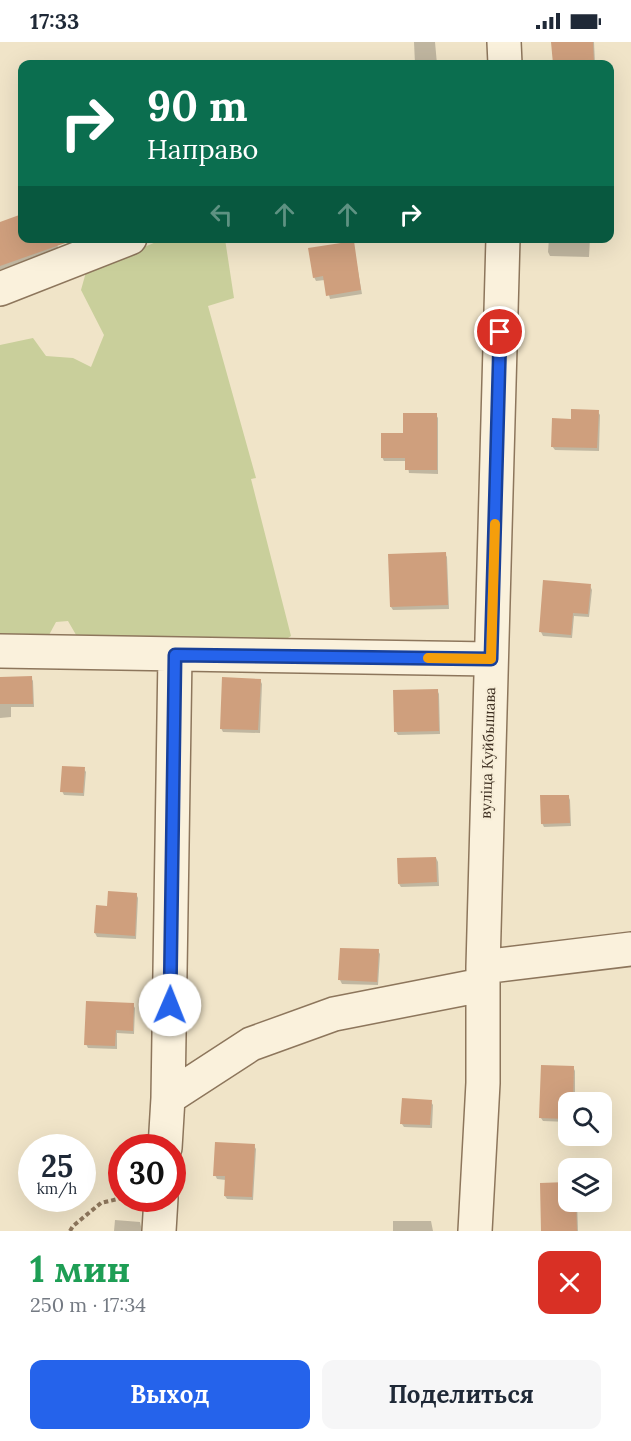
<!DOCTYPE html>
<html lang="ru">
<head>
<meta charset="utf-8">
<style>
  body { margin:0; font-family:Lora,serif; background:#f6f6f7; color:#1f2937; height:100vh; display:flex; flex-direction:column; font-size:22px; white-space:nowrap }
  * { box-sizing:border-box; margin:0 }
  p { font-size:20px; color:#747a83 }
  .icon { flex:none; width:33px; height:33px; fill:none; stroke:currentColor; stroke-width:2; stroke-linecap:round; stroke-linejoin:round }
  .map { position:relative; height:1189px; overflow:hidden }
  .details { display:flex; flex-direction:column; background:#fff; flex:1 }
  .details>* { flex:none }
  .top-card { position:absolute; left:18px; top:18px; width:596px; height:183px; border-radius:12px; box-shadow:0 6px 24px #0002; background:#0b6e4f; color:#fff; overflow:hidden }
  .controls { position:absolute; left:558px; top:1050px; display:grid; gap:12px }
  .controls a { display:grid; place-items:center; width:54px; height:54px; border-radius:12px; background:#fff; box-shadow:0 6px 24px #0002; font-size:30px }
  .speed { position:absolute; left:18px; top:1092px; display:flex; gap:12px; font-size:30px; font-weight:700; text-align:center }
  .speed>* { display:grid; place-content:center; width:78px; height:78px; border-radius:50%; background:#fff; box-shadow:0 6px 24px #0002; line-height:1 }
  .speed small { font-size:15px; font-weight:400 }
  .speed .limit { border:9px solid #d22; background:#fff; color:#111 }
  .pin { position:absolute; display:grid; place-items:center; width:51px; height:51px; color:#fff; margin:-26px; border:3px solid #fff; border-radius:50%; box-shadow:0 2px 6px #0007 }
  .me { position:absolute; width:66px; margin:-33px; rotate:1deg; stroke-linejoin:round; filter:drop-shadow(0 0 4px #0008) }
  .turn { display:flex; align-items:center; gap:21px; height:126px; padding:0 30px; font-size:27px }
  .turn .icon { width:78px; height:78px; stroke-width:2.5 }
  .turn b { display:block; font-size:42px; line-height:51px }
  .lanes { display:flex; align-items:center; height:57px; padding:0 30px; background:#0003; justify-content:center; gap:30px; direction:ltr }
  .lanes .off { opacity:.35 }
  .round { display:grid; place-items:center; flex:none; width:63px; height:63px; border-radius:12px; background:#f6f6f7 }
  .overview { display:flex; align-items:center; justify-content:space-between; height:102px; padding:0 30px }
  h1 { font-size:36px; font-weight:800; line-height:45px; color:#1e9e55 }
  .button { display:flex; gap:12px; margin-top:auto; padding:12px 30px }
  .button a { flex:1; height:69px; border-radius:12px; background:#2563eb; color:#fff; font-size:24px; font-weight:800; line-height:69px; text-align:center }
  .button a+a { background:#f6f6f7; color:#1f2937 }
  .status { display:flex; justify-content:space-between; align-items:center; height:42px; padding:0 30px; background:#fff; direction:ltr }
  .status svg { height:16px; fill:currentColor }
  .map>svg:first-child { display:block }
  .green { fill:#c9cf9b }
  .shadow { fill:#0003 }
  .building { fill:#cf9f7d }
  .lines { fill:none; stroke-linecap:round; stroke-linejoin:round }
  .minor-casing { stroke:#8d765c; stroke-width:36 }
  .path { stroke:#8d765c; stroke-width:4; stroke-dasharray:4.5 3; stroke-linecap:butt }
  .minor { stroke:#faf1dc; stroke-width:33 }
  .route-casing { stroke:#184099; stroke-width:15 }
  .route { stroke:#2563eb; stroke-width:10 }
  .slow { stroke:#f59e0b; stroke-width:10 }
  .labels { text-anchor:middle; stroke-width:4.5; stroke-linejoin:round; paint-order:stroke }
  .street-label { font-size:15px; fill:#3d2e20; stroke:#f7eed8 }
</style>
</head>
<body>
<div class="status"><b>17:33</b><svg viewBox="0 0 49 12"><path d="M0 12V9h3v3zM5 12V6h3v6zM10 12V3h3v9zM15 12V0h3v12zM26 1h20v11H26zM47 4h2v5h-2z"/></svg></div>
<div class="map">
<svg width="631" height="1189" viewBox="0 0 631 1189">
  <rect width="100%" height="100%" fill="#f0e4c8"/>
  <!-- green -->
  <path class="green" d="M163,197h62l9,59 -26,8 48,172 -5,1 40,157 -12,8 -200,-4 -11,-19 -12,1 -7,13 -43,6 -6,-2v-294l33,-7 13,18 27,2 18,9 13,-32 -23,-45 5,-18z"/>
  <!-- shadow -->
  <path class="shadow" d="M414,0h21l2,22h-22z
    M553,0h41l1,22h-41z
    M22,173v23h33l4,12 -59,20v-46z
    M549,196h41l-1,19 -39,-1 -2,-4z
    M353,201l9,51 -32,5 -5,-19 -9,1 -2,-4z
    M598,370l2,3 -1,36 -44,-1 -3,-4 20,-26z
    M436,373l2,3v56l-29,-1 -2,-12h-23l-2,-4z
    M445,512l2,3 2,52 -56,1 -2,-3z
    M590,544l2,4 -3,27 -15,-1 -2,22 -29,-2 -2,-4z
    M0,636h31l2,3 1,26h-23v10l-11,1z
    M260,638l2,4 -2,49 -37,-1 -2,-4z
    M437,648l2,4 1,40 -42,1 -2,-3z
    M84,727l2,3 -2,24 -20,-1 -2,-4z
    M568,754l2,4 1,26 -27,1 -2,-4z
    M436,816l2,4 1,24 -38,1 -2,-3z
    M136,852l2,4 -2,41 -39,-2 -2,-4 13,-25z
    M378,909l2,3 -2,31 -36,-1 -2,-4z
    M133,963l2,3 -1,26 -17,-1v16l-29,-1 -2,-4z
    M573,1025l2,4v31h-7v20l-25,-1 -2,-3z
    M431,1060l2,3 -1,23 -28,-1 -2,-3z
    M254,1104l2,3 -3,51 -26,-1 -2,-3 1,-16 -9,-1 -2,-4z
    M568,1141v19h9l1,29h-35l-2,-47z
    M115,1178l25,2 2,9h-28z
    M393,1179h38l2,10h-40z"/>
  <!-- building -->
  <path class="building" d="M551,0h42l1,22h-41z
    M22,172v24h48l1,3 -71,25v-44z
    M354,199l7,49 -35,6 -3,-20 -10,2 -5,-30z
    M571,367l28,1 -2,38 -46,-1 1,-29 19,1z
    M403,371h34v57h-32v-12h-24v-25h22z
    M446,510l2,53 -58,2 -2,-53z
    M543,538l48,4 -3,30 -15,-1 -2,22 -32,-3z
    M32,634l1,28h-33v-27z
    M222,635l39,2 -3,51 -38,-1z
    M438,647l1,42 -45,1 -1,-42z
    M62,724l23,1 -2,26 -23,-1z
    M540,753h29l1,28 -29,1z
    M436,815l1,25 -39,2 -1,-26z
    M108,849l29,2 -2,43 -41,-3 2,-28 11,1z
    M340,906l39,1 -2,33 -39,-2z
    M86,959l48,2 -1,28 -17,-1 -1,16 -31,-1z
    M541,1023l33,1 -1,36h-5v17l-29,-1z
    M402,1056l30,2 -2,25 -30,-1z
    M215,1100l40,2 -3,53 -28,-1 1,-20h-12z
    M568,1140v20h8l1,29h-36l-1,-48z"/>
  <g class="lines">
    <!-- minor casing -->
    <g class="minor-casing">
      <path id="minor" d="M504,0l1,22
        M0,247l130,-51
        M0,609l491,8
        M483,925l148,-18
        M168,1056l83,-54 83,-30 148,-29
        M165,1106l3,-50 7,-443
        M159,1189l2,-33
        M475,1189l8,-148v-116l20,-729"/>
    </g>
    <!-- path -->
    <path class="path" d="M70,1189l3,-5 28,-23 21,-5"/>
    <!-- minor -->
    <use href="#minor" class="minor"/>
  </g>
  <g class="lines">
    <!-- route casing -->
    <g class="route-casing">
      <path id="route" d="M170,963l5,-350 316,4 9,-327"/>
    </g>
    <!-- route -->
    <use href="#route" class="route"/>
    <!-- slow -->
    <path class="slow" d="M428,616l63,1 4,-135"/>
  </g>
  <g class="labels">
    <!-- street labels -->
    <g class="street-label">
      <text transform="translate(488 711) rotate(-88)" y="5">вуліца Куйбышава</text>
    </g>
  </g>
</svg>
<div class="controls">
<a><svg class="icon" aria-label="search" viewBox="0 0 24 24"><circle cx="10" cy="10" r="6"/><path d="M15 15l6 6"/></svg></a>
<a><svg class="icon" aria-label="layers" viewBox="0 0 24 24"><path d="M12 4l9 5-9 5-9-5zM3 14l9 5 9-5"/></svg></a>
</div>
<div class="speed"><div>25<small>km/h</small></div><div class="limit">30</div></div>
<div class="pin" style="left:500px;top:290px;background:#d93025"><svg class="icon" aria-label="arrive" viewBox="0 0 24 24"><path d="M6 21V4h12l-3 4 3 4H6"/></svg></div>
<svg class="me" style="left:170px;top:963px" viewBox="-20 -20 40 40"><circle r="19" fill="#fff"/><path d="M0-13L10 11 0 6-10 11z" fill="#2563eb"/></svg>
<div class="top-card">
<div class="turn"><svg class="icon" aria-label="right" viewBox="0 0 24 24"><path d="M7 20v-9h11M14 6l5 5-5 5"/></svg><div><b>90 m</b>Направо</div></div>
<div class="lanes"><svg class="icon off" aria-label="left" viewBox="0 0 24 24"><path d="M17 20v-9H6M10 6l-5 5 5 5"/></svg><svg class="icon off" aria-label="ahead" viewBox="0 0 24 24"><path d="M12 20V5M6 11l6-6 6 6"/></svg><svg class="icon off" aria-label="ahead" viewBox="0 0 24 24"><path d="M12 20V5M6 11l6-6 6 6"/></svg><svg class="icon" aria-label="right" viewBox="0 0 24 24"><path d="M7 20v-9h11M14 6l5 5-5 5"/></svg></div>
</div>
</div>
<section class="details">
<div class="overview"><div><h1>1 мин</h1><p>250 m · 17:34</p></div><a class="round" style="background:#d93025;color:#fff"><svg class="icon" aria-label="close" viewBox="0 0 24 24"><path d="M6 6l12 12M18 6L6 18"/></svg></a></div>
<div class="button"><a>Выход</a><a>Поделиться</a></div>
</section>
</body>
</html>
